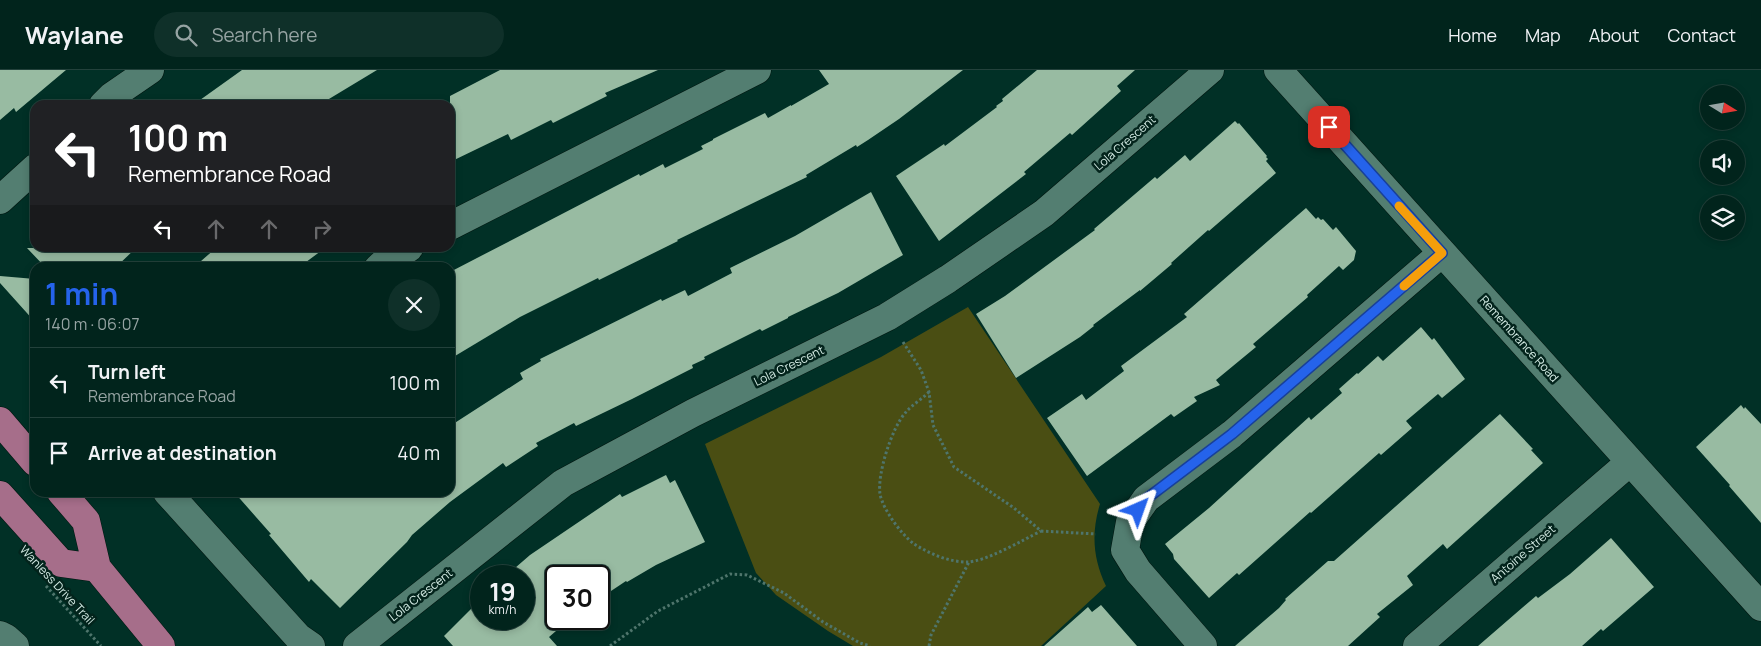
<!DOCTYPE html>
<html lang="en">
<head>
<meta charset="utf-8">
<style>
  body { margin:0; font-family:Manrope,sans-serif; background:#0f3029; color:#f1f3f6; height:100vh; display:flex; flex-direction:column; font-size:19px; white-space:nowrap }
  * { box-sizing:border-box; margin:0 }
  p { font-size:16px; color:#96a4a3 }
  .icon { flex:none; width:28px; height:28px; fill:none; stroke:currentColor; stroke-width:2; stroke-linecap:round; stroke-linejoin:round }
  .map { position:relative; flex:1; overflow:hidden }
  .details { position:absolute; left:30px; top:192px; width:425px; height:235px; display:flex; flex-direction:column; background:#01241c; border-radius:15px; box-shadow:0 2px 8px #0003,0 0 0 1px #23413b }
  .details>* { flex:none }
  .guide { position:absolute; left:30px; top:30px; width:425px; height:152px; border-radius:15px; box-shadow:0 2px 8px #0003,0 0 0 1px #23413b; background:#202124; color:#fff; overflow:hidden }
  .needle { width:32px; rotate:101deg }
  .fabs { position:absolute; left:1700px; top:15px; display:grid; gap:10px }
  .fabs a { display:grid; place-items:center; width:45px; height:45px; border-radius:50%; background:#01241c; box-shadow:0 2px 8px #0003,0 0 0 1px #23413b; font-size:25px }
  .speed { position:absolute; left:470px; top:495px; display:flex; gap:10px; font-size:25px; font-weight:700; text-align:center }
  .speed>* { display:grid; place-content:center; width:65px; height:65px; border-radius:50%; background:#01241c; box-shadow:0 2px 8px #0003,0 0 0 1px #23413b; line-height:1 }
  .speed small { font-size:12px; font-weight:400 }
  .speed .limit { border:2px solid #111; border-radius:8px; background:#fff; color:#111 }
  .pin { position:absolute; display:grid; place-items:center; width:42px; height:42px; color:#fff; margin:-21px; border-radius:10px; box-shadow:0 2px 8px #0006 }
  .me { position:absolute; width:55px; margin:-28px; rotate:43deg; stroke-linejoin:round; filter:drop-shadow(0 0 4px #0008) }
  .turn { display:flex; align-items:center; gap:18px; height:105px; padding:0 15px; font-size:22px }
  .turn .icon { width:65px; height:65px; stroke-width:2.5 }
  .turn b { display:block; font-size:35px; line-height:42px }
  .lanes { display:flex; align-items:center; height:48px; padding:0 15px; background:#0003; justify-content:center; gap:25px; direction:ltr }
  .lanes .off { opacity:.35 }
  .round { display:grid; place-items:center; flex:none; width:52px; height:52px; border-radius:26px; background:#0f3029 }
  .overview { display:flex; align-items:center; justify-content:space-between; height:85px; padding:0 15px }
  h1 { font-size:30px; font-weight:700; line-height:38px; color:#2563eb }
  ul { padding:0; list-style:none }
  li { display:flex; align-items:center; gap:15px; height:70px; padding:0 15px; border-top:1px solid #23413b }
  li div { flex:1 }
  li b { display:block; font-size:19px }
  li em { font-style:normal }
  header { display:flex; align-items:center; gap:30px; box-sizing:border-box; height:70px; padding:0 25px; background:#01241c; border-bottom:1px solid #23413b }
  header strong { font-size:24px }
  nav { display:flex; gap:28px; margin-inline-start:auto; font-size:18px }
  .search { width:350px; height:45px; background:#0f3029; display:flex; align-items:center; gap:12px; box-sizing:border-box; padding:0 18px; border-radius:28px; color:#96a4a3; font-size:19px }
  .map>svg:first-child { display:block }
  .green { fill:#4a4e13 }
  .building { fill:#98bba2 }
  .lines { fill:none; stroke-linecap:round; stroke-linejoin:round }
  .minor-casing { stroke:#01150f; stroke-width:29 }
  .major-casing { stroke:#01150f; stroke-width:29 }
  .path { stroke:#4f756c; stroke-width:3; stroke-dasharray:2.5 2.5; stroke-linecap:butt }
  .minor { stroke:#537e71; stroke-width:28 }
  .major { stroke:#a66e8a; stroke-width:28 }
  .route-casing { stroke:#184099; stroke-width:12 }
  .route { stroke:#2563eb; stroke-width:9 }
  .slow { stroke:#f59e0b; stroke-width:9 }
  .labels { text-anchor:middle; stroke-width:5; stroke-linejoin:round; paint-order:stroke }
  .street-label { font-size:12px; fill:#d5ece5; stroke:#03241c }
</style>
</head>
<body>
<header>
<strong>Waylane</strong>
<div class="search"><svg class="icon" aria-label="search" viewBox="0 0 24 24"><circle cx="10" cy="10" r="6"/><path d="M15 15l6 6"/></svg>Search here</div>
<nav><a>Home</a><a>Map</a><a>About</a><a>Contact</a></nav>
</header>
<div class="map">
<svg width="1761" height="576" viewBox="0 0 1761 576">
  <rect width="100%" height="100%" fill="#013026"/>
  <!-- green -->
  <path class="green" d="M968,237l132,197c-9,29 -7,55 6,82l-65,60h-188l-25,-15 -52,-36 -20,-22 -51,-129 176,-87z"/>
  <!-- building -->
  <path class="building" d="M0,0h66l-50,42 -2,-4 -14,12z
    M242,0h135l-58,35h-126z
    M500,0h158l-53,23 2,3 -54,27 -2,-3 -40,20 -3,-6 -58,28v-66z
    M819,0h144l-64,49 -31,21 -11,7 -1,-2 -50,30 1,2 -130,63 1,1 -79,39 -1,-2 -78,39 -70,42v-87l189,-98 1,2 23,-12 2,4 38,-19 -2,-3 12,-6v-1l52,-26 3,5 23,-13v1l38,-22z
    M1037,0h98l-18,16 4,5 -49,44 -2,-2 -46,39 2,2 -87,67 -43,-65 48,-32 1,2 52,-39 -1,-1 7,-5 -1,-2z
    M1235,51l3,3 1,-1 28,33 -1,1 2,2 -2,2 10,12 -67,58 -1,-1 -37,33 1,1 -32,27v-1l-47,35 1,1 -14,11 -64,41 -40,-64 29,-18 90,-66 -1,-1 61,-52 2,2 28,-24 5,6z
    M871,122l32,63 -65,38 -50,24v1l-26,13 -2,-2 -56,28 1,2 -13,6 1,3 -61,31 -56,27 -2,-3 -38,20 2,3 -32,21 -3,-4 -53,39 -38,33 -5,7 -67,66 -29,-29 -2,3 -40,-47 2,-1 -37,-42h216v-66l73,-47 -3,-6 21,-12 -1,-2 121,-60 1,2 23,-11 3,6 44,-23 -2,-5 65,-32z
    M1306,138l10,11 2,-2 3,3 2,-1 10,11 3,-3 20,24 -2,9 -11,10 -4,-4 -32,29 1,2 -55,47 3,3 -40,33 4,5 -26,12 3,4 -23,16 -3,-3 -84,62 -40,-58 35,-24 4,6 38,-29 -3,-5 66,-49 -3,-3z
    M27,178h109l-21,20h-69z
    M216,178h109l-27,20h-105z
    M0,206l35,3v43l-35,-39z
    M1421,257l11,13 2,-2 31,41 -23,19 -4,-4 -32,27 6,7 -31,27 -2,-2 -68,60 -1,-1 -71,63 -2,-2 -28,25 -35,-39 -1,-5 -8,-10 44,-36 100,-91 2,3 31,-27 -3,-4 18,-16 1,1 20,-18 5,5z
    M1741,335l3,4 1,-2 16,17v99l-32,-37 1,-1 -34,-38z
    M1500,344l33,35 -2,1 12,13 -96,86 -4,-5 -36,32 6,9 -36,29 3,3 -32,29h-113l44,-38 7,-8 -1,-1 43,-38h6z
    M666,405l4,8 5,-3 30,62 -49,23 -29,17 -1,-1 -27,18v-23h-43v55l-7,6 8,9h-104l-9,-10 37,-37v20h43v-43h-2l-7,-8 15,-13 90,-61 2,3z
    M1611,468l43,49 -51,44 -2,-2 -19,17h-104l58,-50 2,2 32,-24z
    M1101,535l36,41h-93l44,-39 4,5z"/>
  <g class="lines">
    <!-- minor casing -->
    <g class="minor-casing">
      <path id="minor" d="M1278,0l483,537
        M103,35l9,-9 38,-26
        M0,130l35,-32
        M450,156l307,-156
        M378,198l12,-11 19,-9
        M167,422l131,145 13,9
        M0,565l6,3 9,8
        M357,576l206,-163 130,-70 194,-96 61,-38 96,-66 166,-143
        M1203,576l-65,-75 -13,-21 5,-28 16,-23 86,-65 210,-181
        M1417,576l213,-184"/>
    </g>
    <!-- major casing -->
    <g class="major-casing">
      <path id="major" d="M0,351l35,41
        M61,422l25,29 11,47 64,78
        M0,425l61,68 36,5"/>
    </g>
    <!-- path -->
    <path class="path" d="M903,272l18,28 8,22 4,33 21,42 60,41 27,23 55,3
      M929,322c-7,7 -17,13 -23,20 -14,15 -29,62 -26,82 3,16 22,41 34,50 16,10 35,18 53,18 18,0 56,-22 74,-31
      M46,516l55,60
      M610,576l48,-35 72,-37 17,1 37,18 39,29 37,21 10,3
      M929,576l2,-11 38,-73"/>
    <!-- minor -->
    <use href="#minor" class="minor"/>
    <!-- major -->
    <use href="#major" class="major"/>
  </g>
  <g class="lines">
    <!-- route casing -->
    <g class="route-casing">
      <path id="route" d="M1138,440l8,-11 86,-65 210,-181 -113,-126"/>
    </g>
    <!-- route -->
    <use href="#route" class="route"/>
    <!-- slow -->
    <path class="slow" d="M1399,136l43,47 -38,33"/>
  </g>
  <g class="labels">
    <!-- street labels -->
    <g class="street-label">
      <text transform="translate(1125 73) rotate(-41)" y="4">Lola Crescent</text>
      <text transform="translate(1519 269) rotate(48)" y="4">Remembrance Road</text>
      <text transform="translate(789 296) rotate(-26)" y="4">Lola Crescent</text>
      <text transform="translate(1523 484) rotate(-41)" y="4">Antoine Street</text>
      <text transform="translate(57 515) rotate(47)" y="4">Wanless Drive Trail</text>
      <text transform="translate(421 525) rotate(-38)" y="4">Lola Crescent</text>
    </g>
  </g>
</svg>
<div class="fabs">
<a><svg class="needle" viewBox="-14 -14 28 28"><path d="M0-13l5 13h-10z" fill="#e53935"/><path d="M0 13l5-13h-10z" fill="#96a4a3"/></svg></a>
<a><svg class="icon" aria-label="sound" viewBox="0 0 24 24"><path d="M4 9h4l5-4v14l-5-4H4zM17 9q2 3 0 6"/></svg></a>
<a><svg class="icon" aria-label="layers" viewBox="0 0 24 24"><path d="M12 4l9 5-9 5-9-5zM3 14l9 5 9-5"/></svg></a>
</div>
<div class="speed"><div>19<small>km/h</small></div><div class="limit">30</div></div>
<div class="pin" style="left:1329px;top:57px;background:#d93025"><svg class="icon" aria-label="arrive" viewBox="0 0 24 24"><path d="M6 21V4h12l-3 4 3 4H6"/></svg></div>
<svg class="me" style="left:1138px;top:440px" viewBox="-20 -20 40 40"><path d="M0-17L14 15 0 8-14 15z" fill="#2563eb" stroke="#fff" stroke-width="4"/></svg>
<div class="guide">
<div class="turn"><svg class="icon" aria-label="left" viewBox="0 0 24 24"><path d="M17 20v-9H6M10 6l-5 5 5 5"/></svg><div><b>100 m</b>Remembrance Road</div></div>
<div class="lanes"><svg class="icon" aria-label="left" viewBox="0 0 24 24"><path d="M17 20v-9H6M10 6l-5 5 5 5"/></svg><svg class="icon off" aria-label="ahead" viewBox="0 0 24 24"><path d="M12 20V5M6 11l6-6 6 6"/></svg><svg class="icon off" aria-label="ahead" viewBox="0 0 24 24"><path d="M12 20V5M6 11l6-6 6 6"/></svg><svg class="icon off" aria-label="right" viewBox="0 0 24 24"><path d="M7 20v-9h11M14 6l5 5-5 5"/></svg></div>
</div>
<section class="details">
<div class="overview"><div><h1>1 min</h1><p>140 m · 06:07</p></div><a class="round"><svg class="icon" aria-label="close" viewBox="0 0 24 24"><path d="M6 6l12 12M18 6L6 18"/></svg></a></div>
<ul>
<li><svg class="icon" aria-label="left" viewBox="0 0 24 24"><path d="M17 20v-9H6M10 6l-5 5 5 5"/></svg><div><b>Turn left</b><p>Remembrance Road</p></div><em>100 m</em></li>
<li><svg class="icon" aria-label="arrive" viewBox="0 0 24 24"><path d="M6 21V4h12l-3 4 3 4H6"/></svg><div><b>Arrive at destination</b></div><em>40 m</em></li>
</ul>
</section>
</div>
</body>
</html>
